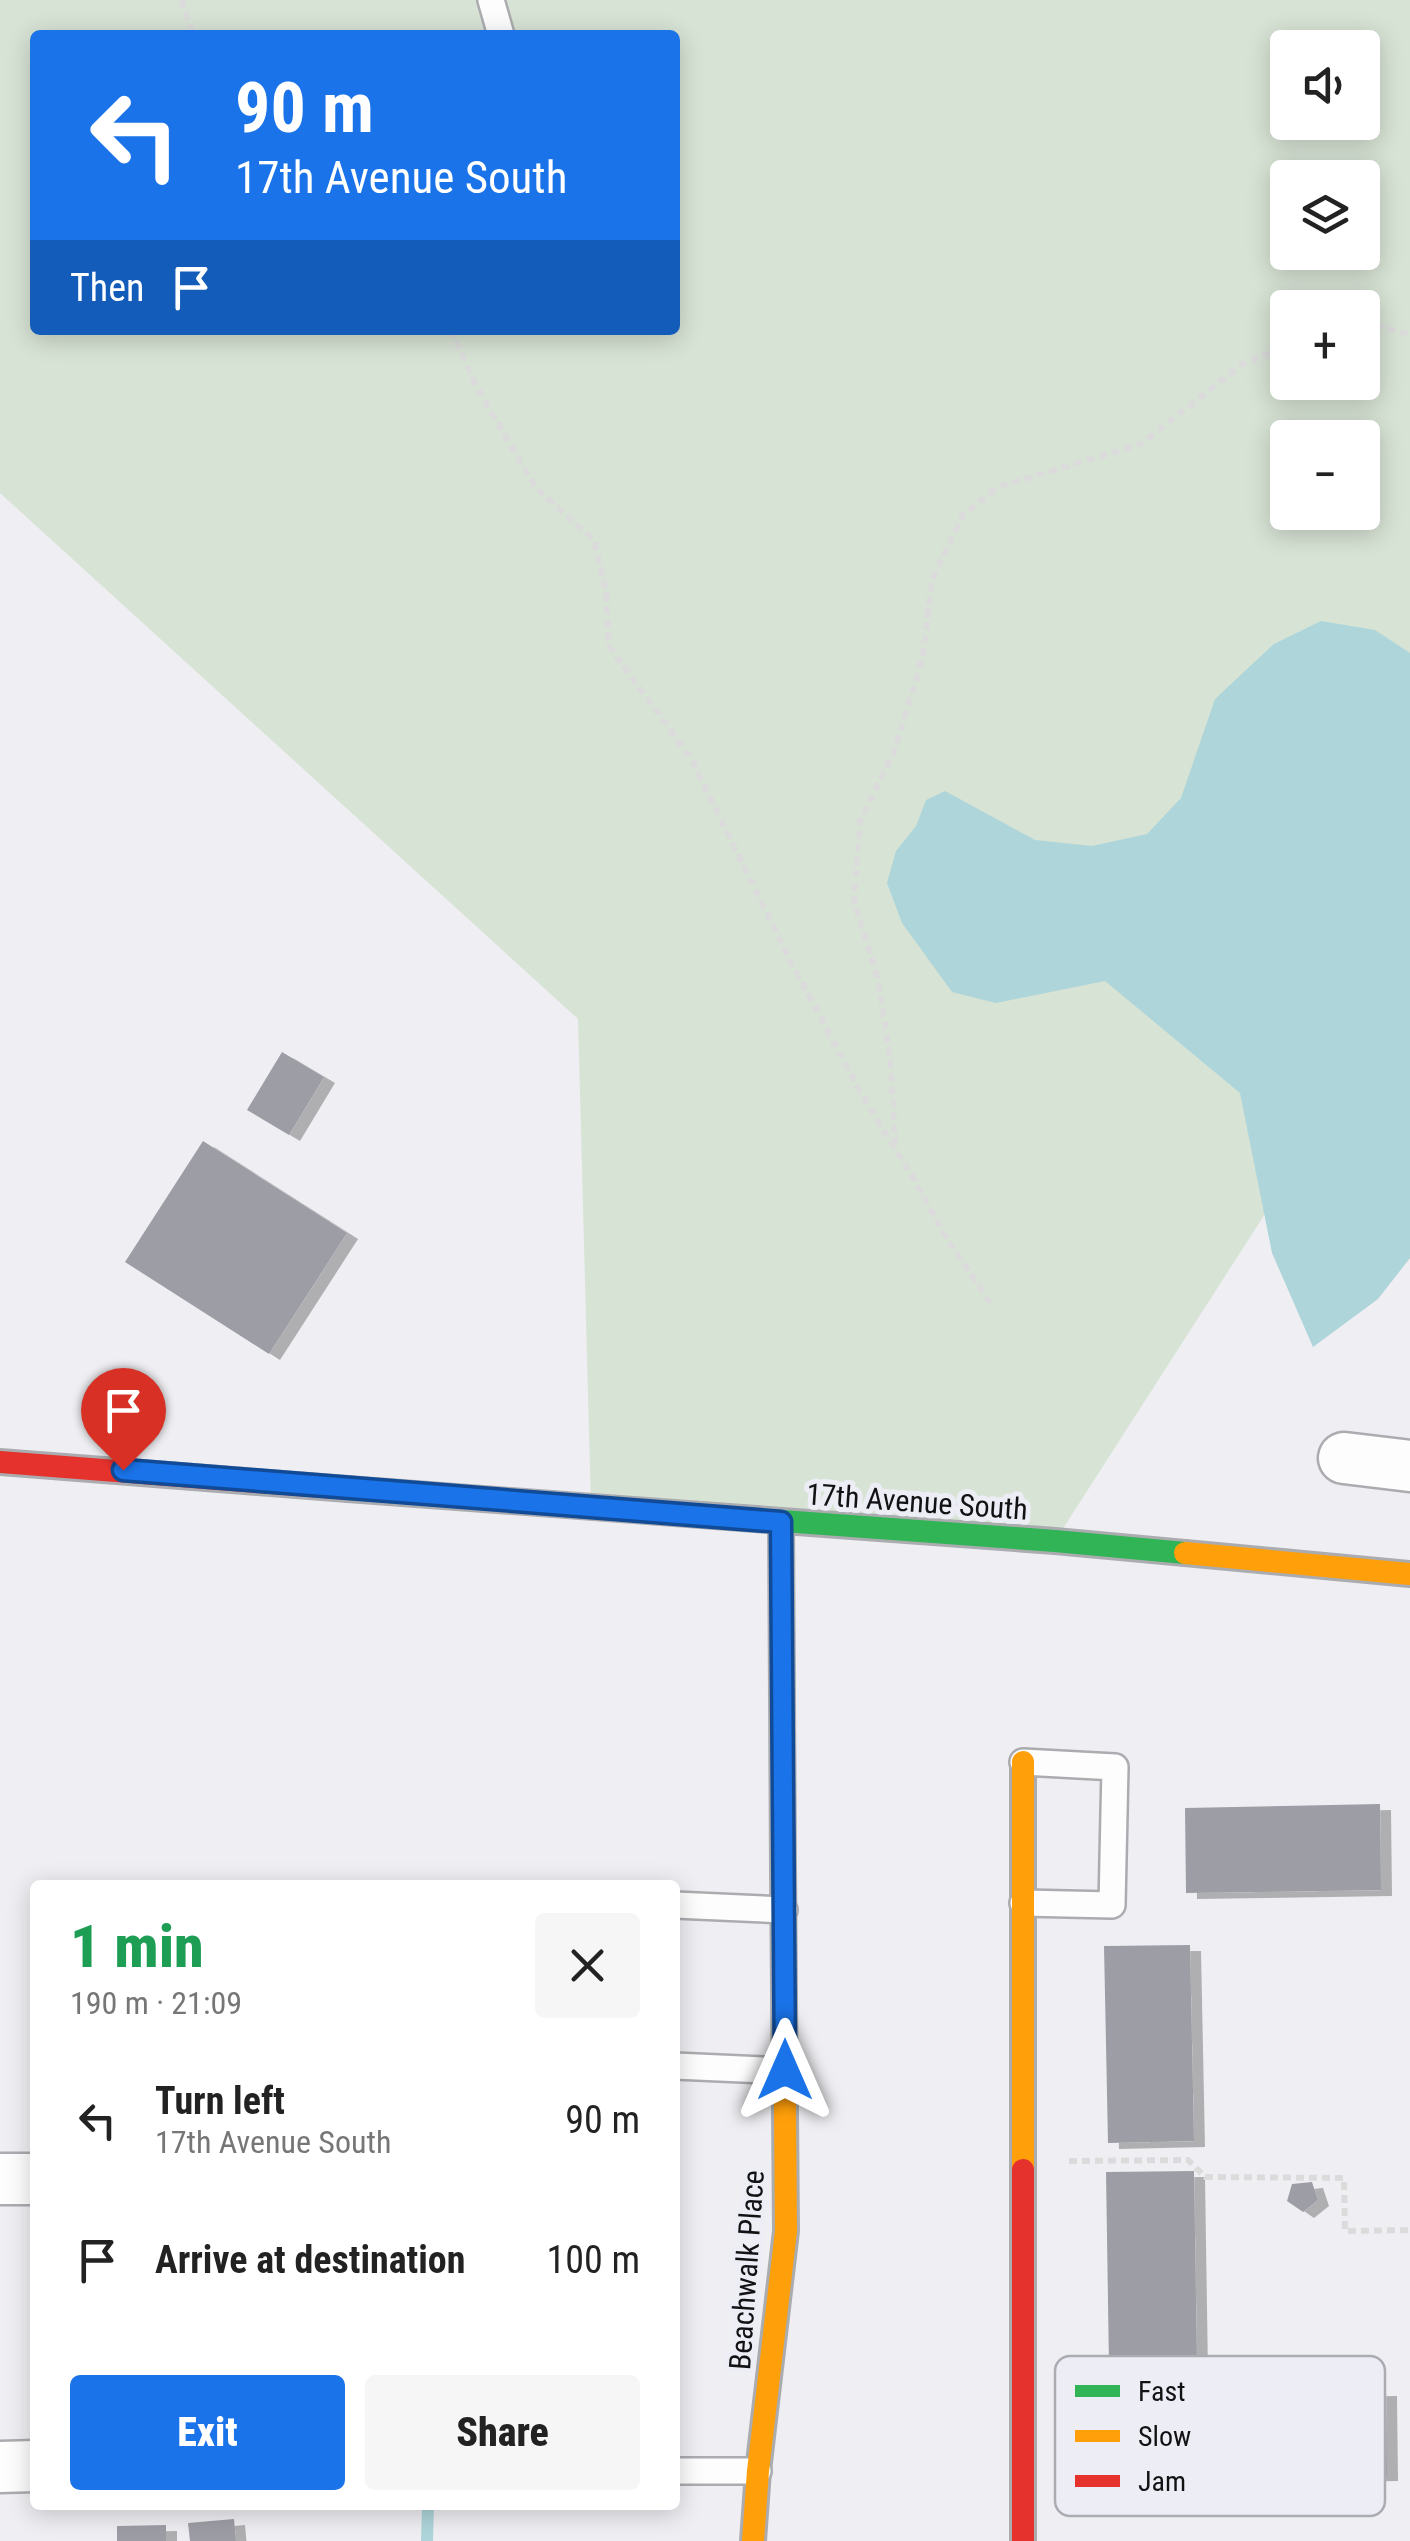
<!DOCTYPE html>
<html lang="en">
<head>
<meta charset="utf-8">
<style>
  body { margin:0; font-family:"Roboto Condensed",sans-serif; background:#f6f6f6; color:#222; height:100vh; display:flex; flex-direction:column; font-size:38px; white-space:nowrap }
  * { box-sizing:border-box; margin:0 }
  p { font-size:32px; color:#767676 }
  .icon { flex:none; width:55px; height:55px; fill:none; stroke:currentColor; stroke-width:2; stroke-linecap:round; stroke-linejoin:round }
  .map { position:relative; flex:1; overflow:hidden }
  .details { position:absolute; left:30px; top:1880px; width:650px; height:630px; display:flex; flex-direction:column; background:#fff; border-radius:10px; box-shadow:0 5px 25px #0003 }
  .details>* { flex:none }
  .hud { position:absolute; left:30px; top:30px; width:650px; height:305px; border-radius:10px; box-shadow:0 5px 25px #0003; background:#1a73e8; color:#fff; overflow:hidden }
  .buttons { position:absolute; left:1270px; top:30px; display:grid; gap:20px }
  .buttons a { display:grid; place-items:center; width:110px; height:110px; border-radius:10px; background:#fff; box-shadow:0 5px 25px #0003; font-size:50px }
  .pin { position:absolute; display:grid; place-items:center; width:85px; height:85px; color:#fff; margin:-102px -42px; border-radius:50% 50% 50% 0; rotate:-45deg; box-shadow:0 0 10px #0007 }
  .pin .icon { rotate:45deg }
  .me { position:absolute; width:110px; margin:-55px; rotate:0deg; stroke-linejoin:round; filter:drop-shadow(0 0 8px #0008) }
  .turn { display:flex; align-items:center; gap:35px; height:210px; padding:0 40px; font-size:45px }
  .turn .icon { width:130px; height:130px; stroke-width:2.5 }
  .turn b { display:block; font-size:70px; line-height:85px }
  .then { display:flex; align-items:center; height:95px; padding:0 40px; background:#0003; gap:20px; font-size:38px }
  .round { display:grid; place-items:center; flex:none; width:105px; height:105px; border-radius:10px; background:#f6f6f6 }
  .summary { display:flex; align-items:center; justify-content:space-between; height:170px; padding:0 40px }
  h1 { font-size:60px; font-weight:800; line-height:75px; color:#1e9e55 }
  .cta { display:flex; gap:20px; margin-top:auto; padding:20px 40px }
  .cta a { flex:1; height:115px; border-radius:10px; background:#1a73e8; color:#fff; font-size:40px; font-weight:800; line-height:115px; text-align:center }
  .cta a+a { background:#f6f6f6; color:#222 }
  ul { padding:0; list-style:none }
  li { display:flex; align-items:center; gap:30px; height:140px; padding:0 40px }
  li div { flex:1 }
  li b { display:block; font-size:38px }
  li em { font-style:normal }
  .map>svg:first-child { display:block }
  .green { fill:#d7e3d5; fill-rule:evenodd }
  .water { fill:#aed5da }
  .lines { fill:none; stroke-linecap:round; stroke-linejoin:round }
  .stream { stroke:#aed5da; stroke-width:12 }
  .building { fill:#9d9da6; filter:url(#shadow) }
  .lane-casing { stroke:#abacaf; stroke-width:30 }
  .street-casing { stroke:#abacaf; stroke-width:55 }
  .fast-casing { stroke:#abacaf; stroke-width:28 }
  .slow-casing { stroke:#abacaf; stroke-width:28 }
  .jam-casing { stroke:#abacaf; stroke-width:28 }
  .path { stroke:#dbdbdb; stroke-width:6; stroke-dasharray:8 5; stroke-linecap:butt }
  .lane { stroke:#fdfdfd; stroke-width:25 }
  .street { stroke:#fdfdfd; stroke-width:50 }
  .fast { stroke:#30b455; stroke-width:22 }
  .slow { stroke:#ff9f0a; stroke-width:22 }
  .jam { stroke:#e5322d; stroke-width:22 }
  .route-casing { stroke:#114b97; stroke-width:25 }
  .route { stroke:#1a73e8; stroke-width:18 }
  .labels { text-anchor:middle; stroke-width:10; stroke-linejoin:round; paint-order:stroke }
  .street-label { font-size:30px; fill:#121215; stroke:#edeef5 }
  .key { fill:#edeef5; stroke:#abacb2; stroke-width:2.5 }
  .key-label { font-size:28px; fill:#121215 }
</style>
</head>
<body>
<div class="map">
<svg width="1410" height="2541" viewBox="0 0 1410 2541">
  <defs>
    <filter id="shadow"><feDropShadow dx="11" dy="6" stdDeviation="0" flood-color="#0004"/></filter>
  </defs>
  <rect width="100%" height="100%" fill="#efeff3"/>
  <!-- green -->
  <path class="green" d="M0,0h1410v988l-355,553 -464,-34 -13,-488 -578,-526zM35,35h640v295h-640zM1288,48h74v74h-74zM1288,178h74v74h-74zM1288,308h74v74h-74zM1288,438h74v74h-74z"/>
  <!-- water -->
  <path class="water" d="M1321,621l54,9 35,23v605l-32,41 -65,48 -41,-94 -32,-160 -135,-112 -109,22 -44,-11 -50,-69 -15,-40 9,-32 20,-25 10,-26 19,-9 90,49 57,6 55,-12 34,-36 34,-99 59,-55z"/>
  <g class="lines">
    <!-- stream -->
    <path class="stream" d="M427,2541l1,-36"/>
  </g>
  <!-- building -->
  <path class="building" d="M282,1052l42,25 -35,58 -42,-25z
    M203,1141l144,92 -78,121 -144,-92z
    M1380,1804l1,86 -195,3 -1,-85z
    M1190,1945l4,196 -86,2 -4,-197z
    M1194,2171l3,195 -88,2 -3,-196z
    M1312,2182l6,18 -15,12 -16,-11 5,-17z
    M1386,2390l1,85 -192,3 -2,-85z
    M234,2519l2,22h-46l-2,-18z
    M166,2525v16h-49v-15z"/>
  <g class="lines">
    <!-- lane casing -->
    <g class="lane-casing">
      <path id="lane" d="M491,0l10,35
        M1023,1903l89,2 3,-138 -92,-5
        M675,1905l109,5
        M675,2066l110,5
        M675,2471h83"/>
    </g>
    <!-- street casing -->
    <g class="street-casing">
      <path id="street" d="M1344,1458l66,8
        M0,2179h35
        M0,2467l35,-1"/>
    </g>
    <!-- fast casing -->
    <g class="fast-casing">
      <path id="fast" d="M348,1489l707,52 130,12
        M781,1522l2,348"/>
    </g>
    <!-- slow casing -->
    <g class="slow-casing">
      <path id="slow" d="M1185,1553l225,21
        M1023,1762v408
        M753,2541l5,-70 28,-240 -3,-361"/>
    </g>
    <!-- jam casing -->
    <g class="jam-casing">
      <path id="jam" d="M0,1462l348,27
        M1023,2170v371"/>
    </g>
    <!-- path -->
    <path class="path" d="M181,0l13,35
      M451,330l26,58 59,100 58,52 12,51 3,55 82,113 101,205 69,129 51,83 35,63 46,68
      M1362,330l20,-3 28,8
      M895,1146l-4,-82 -12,-81 -25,-82 6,-79 35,-73 28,-93 9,-77 31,-64 35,-28 143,-43 103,-81 44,-16
      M1069,2161l119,-1 17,17 139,1 1,53 65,-1"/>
    <!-- lane -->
    <use href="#lane" class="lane"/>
    <!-- street -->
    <use href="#street" class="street"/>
    <!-- fast -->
    <use href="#fast" class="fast"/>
    <!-- slow -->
    <use href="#slow" class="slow"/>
    <!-- jam -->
    <use href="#jam" class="jam"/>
  </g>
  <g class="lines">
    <!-- route casing -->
    <g class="route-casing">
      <path id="route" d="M123,1470l658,52 4,548"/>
    </g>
    <!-- route -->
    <use href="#route" class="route"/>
  </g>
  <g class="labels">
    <!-- street labels -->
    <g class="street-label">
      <text transform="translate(917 1502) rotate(4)" y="10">17th Avenue South</text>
      <text transform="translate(747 2270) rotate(-86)" y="10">Beachwalk Place</text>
    </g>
  </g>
  <!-- legend -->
  <rect x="1055" y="2356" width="330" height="160" rx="15" class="key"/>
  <rect x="1075" y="2385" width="45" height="12" fill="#30b455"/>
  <rect x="1075" y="2430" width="45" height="12" fill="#ff9f0a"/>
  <rect x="1075" y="2475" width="45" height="12" fill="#e5322d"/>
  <g class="key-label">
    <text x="1138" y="2401">Fast</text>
    <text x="1138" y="2446">Slow</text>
    <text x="1138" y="2491">Jam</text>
  </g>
</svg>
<div class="buttons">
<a><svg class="icon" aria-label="sound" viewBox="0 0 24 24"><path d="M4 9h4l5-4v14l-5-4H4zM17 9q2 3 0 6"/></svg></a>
<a><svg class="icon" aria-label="layers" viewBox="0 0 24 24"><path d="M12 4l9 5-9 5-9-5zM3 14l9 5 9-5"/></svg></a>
<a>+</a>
<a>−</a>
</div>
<div class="pin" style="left:123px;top:1470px;background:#d93025"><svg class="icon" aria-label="arrive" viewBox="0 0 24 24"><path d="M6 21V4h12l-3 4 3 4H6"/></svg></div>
<svg class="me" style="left:785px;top:2070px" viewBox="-20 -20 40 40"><path d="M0-17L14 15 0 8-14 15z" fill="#1a73e8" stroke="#fff" stroke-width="4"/></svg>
<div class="hud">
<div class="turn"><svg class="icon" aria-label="left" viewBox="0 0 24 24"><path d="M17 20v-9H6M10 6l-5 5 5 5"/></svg><div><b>90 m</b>17th Avenue South</div></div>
<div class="then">Then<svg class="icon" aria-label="arrive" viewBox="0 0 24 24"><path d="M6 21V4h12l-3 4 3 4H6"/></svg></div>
</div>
<section class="details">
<div class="summary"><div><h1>1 min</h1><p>190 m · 21:09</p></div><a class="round"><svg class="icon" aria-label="close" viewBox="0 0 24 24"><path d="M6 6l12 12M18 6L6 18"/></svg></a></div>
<ul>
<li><svg class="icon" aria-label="left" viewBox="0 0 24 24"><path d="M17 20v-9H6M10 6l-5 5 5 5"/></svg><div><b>Turn left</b><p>17th Avenue South</p></div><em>90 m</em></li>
<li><svg class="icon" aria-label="arrive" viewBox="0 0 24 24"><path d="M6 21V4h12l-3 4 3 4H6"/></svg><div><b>Arrive at destination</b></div><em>100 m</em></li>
</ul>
<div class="cta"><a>Exit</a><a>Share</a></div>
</section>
</div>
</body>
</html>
